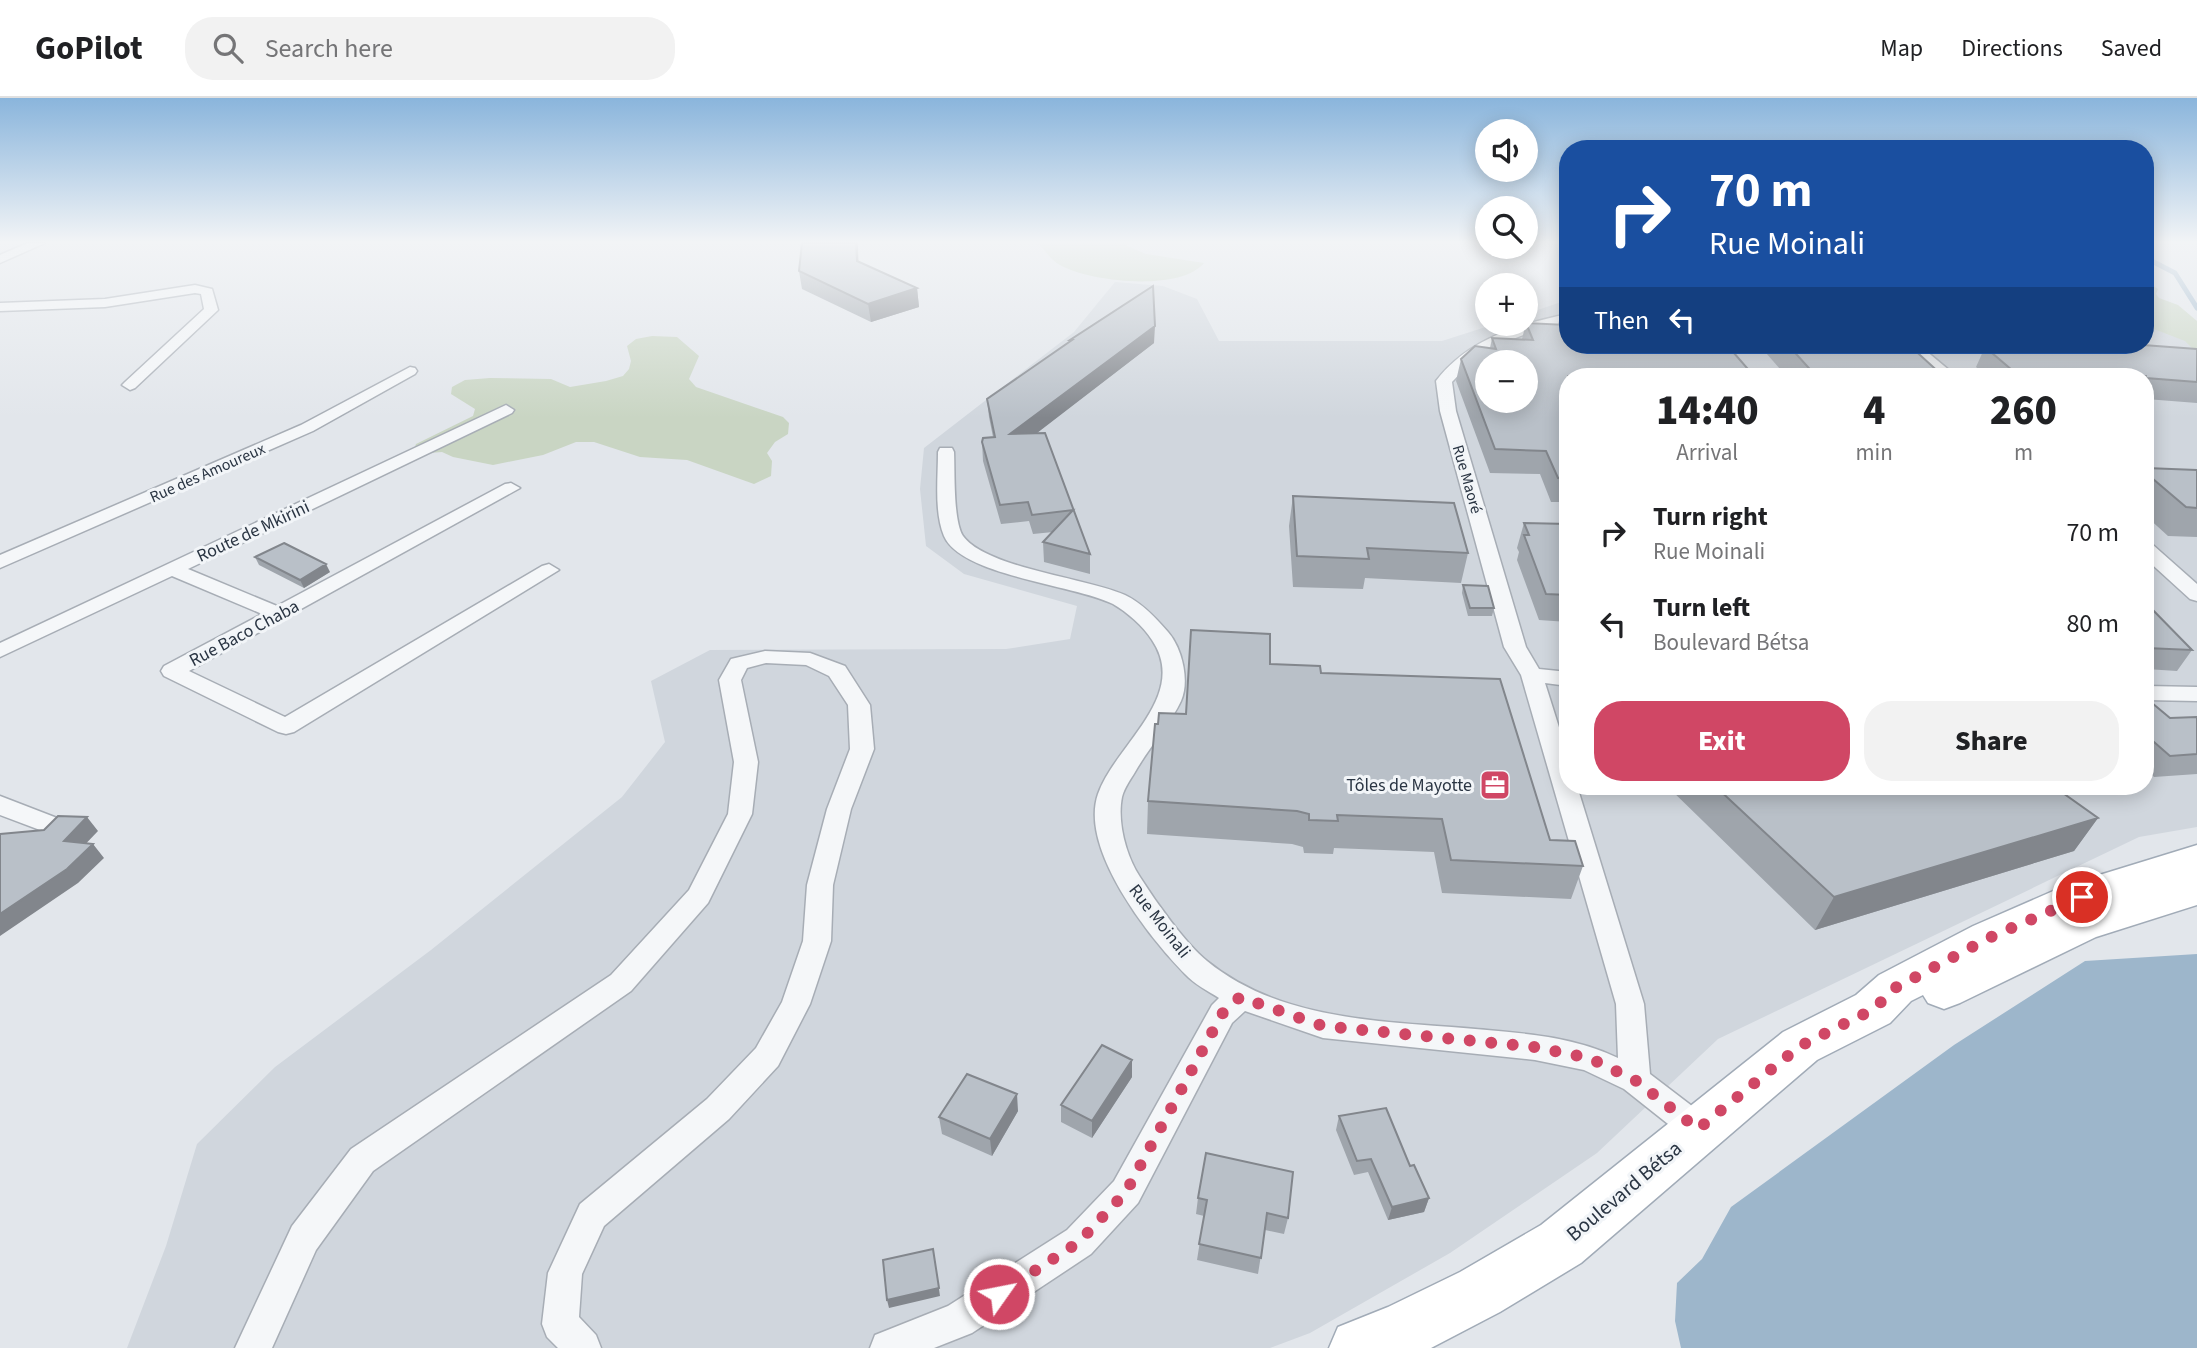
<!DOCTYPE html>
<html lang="en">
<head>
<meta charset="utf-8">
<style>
  body { margin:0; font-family:"Source Sans 3",sans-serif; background:#f2f2f2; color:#202124; height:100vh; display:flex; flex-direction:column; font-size:26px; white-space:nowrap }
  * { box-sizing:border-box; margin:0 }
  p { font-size:23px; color:#757577 }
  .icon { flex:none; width:38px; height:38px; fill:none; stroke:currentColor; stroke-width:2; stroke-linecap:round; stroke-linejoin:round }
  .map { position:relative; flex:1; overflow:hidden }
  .drawer { position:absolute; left:1559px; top:270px; width:595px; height:427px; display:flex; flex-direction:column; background:#fff; border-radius:28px; box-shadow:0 4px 18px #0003 }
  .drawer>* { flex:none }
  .hud { position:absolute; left:1559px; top:42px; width:595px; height:214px; border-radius:28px; box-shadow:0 4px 18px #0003; background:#1a4fa0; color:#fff; overflow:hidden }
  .controls { position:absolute; left:1475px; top:21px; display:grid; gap:14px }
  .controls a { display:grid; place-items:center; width:63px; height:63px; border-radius:50%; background:#fff; box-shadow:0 4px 18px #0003; font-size:35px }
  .pin { position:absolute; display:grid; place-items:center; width:60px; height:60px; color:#fff; margin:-30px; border:4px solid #fff; border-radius:50%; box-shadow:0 2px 7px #0007 }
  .me { position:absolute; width:77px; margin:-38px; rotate:57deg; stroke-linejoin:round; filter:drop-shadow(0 0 5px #0008) }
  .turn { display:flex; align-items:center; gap:24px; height:147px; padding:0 35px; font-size:32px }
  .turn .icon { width:91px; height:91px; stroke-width:2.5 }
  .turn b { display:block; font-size:49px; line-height:60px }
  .then { display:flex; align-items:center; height:66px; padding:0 35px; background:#0003; gap:14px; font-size:26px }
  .eta { display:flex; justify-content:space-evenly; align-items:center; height:119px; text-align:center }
  .eta b { font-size:42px; font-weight:800; line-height:49px }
  .button { display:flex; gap:14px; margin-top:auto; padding:14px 35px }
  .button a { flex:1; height:80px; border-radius:28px; background:#d04765; color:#fff; font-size:28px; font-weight:800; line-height:80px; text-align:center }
  .button a+a { background:#f2f2f2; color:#202124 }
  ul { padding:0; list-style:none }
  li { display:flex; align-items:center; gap:21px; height:91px; padding:0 35px }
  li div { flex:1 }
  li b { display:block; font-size:26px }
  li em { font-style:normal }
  header { display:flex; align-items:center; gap:42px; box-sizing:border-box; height:98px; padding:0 35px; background:#fff; border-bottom:2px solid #e0e0e0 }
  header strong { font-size:33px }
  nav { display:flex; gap:38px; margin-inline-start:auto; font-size:24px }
  .search { width:490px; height:63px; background:#f2f2f2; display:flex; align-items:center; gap:18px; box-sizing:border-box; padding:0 24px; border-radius:28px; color:#757577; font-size:26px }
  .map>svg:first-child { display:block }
  .built { fill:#d0d6dd; fill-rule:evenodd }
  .green { fill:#c9d5c3 }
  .water { fill:#9db6cb }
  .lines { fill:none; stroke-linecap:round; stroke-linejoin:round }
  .stream { stroke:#9db6cb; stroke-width:5 }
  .street-casing { stroke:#a7adb5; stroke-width:3 }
  .primary-casing { stroke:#a1abb7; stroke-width:3 }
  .street { fill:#f5f7f9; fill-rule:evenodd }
  .primary { fill:#fff; fill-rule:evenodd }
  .wall { fill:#9fa5ac }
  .shaded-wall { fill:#82868c }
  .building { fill:#b9c0c8; stroke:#82868c; stroke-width:2; fill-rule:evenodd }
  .route { stroke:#d04765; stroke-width:12; stroke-dasharray:0 21.6 }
  .labels { text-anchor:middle; stroke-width:6; stroke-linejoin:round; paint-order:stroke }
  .far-street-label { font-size:16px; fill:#2a3543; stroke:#f2f5f8 }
  .street-label { font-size:18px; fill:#2a3543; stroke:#f2f5f8 }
  .poi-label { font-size:18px; fill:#2a3543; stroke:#f2f5f8; text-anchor:end }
  .near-street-label { font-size:21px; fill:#2a3543; stroke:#f2f5f8 }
</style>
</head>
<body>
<header>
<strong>GoPilot</strong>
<div class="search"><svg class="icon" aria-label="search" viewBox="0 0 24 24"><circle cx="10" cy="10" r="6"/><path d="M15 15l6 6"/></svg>Search here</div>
<nav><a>Map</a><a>Directions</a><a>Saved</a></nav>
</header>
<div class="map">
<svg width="2197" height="1250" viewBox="0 0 2197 1250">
  <rect width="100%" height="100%" fill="#e2e6eb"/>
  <!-- built -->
  <path class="built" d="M1554,145h14v102h578v-26l51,23v485l-58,10 -421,202 -121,114 -147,100 -140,80 -40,15h-1143l39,-102 31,-102 78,-77 156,-117 191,-153 43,-55 -14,-61 59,-31 296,-1 64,-10 7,-33 -113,-32 -38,-28 -6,-57 4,-41 150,-116 41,-50 48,4 34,13 22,42h223l53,-17h31v-10l41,-14zM1488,264h38v39h-38zM1568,278h578v410h-578z"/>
  <!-- green -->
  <path class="green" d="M1037,145h91l-1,3 19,8 58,9c-24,29 -114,19 -144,2 -10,-5 -14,-15 -23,-22z
    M2146,183l12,8 -2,5 3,4 19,7 19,16v32l-12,-12 -39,-15z
    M652,238l25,1 22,19 -10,23 7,8 87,30 6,6 -1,11 -13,8 -8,11 5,8 -1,15 -17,8 -67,-24 -47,-3 -46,-15h-18l-33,13 -50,10 -40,-8 -11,-5 -13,1 -15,-4 2,-5 57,-28 2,-7 -24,-15 1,-7 13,-7 25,-2 61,1 19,8 36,-6 17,-5 6,-7 2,-8 -4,-15 9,-7z"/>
  <!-- water -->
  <path class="water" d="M2197,856v394h-516l-6,-27 2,-38 25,-24 29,-52 223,-162 131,-84z"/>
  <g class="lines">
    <!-- stream -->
    <path class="stream" d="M2146,160l29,15 22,35"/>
    <!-- street casing -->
    <g class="street-casing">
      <path id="street" d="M28,145h17l-45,20v-8z
        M195,187l17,4 6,21 -83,78 -5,2 -8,-5 3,-3 79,-73 -3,-15 -6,-1 -90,14 -105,4v-8l105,-4z
        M1568,216v8c-44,10 -86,25 -116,60l4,29 70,236 13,22 29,3v14l-23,-3 23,73v30h9l67,218 6,70 59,45 5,10 -5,10 -11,4 -11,-4 -63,-50 -40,-19 -49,-10 -212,-22 -78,-27 -13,12 -94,180 -47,51 -119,79 -38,15h-64l5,-13 73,-29 119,-76 47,-49 98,-176 7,-7c-11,-7 -25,-14 -34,-24 -36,-37 -106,-125 -87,-180 17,-49 92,-98 54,-154 -9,-14 -25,-28 -39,-36 -37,-19 -152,-28 -169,-68 -10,-24 -6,-58 -6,-84l2,-4h12l2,4c1,19 -1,69 9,84 23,32 124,42 162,59 17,8 31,23 43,37 14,16 22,49 13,69 -10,22 -33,48 -46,71 -4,7 -11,16 -13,25 -5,25 4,59 18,80 16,25 45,66 67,84 77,63 186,60 280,69 45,4 90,8 131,28l-2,-54 -95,-329 -17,-28 -64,-236 -4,-30c32,-42 83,-57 132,-67z
        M1903,247h16l37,31h-17z
        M410,269l5,1 2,3 -2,3 -102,57 -313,137v-13l301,-130z
        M506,307l8,5 -2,3 -324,156 89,37 228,-122 6,-1 9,5 -331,183 96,46 257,-151 7,-2 10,6 -265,162 -8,2 -8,-2 -114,-56 -3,-5 3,-5 98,-52 -90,-38 -172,81v-14z
        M2146,445l7,2 44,39v17l-7,-2 -44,-40z
        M765,553l45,2 35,13 25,39 4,44 -23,60 -18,76 -2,56 -21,63 -32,62 -49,53 -125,107 -22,48 -3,43 17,18 5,13h-43l-11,-11 -5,-13 6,-51 32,-69 127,-105 49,-51 26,-46 21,-61 4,-56 20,-76 23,-60 -2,-44 -19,-29 -23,-11 -40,-2 -19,5 -6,12 17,82 -6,52 -44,89 -77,88 -258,180 -57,79 -44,98h-37l57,-122 59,-77 260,-174 78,-85 39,-76 6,-52 -15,-82 12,-21z
        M2146,588l51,1v14l-51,-1z
        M0,698l57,22 3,6 -3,6 -9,3 -48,-18z"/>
    </g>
    <!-- primary casing -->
    <g class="primary-casing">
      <path id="primary" d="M2197,747v60l-101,32 -136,66 -16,6 -16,-6 -5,-8 -12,6 -21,22 -73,37 -236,203 -81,49 -69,36h-102l9,-21 50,-20 72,-35 81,-47 242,-193 73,-37 23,-20 94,-49 94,-41z"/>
    </g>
    <!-- street -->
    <use href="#street" class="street"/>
    <!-- primary -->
    <use href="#primary" class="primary"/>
  </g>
  <!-- wall -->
  <path class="wall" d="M859,164l58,26 2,19 -48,15 -69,-33 -3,-18z
    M1561,214h7v201l-4,-11h-13l-11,-28 -50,-1 -34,-92 5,-22 29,-11 2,-10 30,1 4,-16 32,2z
    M1070,242l84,3 -118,90h9l45,121v20l-46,-12 -1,-20 10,-10 -20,2 -4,-13 -28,3 -18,-63 -1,-19 11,-5 -4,-20 -2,-18 83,-57z
    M1759,247h150l34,31h-157z
    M2094,247h49l54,4v54l-51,-4v-23h-160l-10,-9 9,-20 106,3z
    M2146,370l51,2v67l-29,-1 -22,-20z
    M1293,398l175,57 -7,30 -96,-5 -2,11 -70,-2 -4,-61z
    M1524,425l44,1v98l-29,-2 -22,-60 2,-8 -2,-4z
    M255,459l75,15 -26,16 -45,-23z
    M1463,487l31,23 -2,8h-24l-6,-23z
    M2146,505l46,47 -15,21 -31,-2z
    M1270,566l51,9 229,167 33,26 -12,33 -129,-6 -8,-41 -100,-4 -1,6 -29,-1 -1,-6 -11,-3 -145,-10 1,-33 10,-77 28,-10z
    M2146,600l24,20 27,-1v57l-43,3 -8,-8z
    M1667,688h386l45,32 -24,33 -259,79z
    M1132,962v17l-40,61 -31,-16v-17z
    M1018,1013l-26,45 -50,-22 -3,-17z
    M1339,1018l71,50 19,32 -5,14 -36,8 -20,-48 -14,3 -18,-45z
    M1198,1100l90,20 -4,16 -19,-4 -7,44 -61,-14 7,-44 -8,-2z"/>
  <!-- shaded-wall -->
  <path class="shaded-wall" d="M856,145h2v4l1,33 -2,-19z
    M917,190l2,19 -48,15 -3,-18z
    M1155,228l-1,17 -143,110 -1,-19z
    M326,466l4,8 -26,16 -4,-8z
    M87,719l11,14 -23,24 -11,-14z
    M2098,720l-24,33 -259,79 19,-33z
    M93,746l11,14 -26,25 -78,53v-22z
    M1132,962v17l-40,61v-17z
    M1017,996l1,17 -26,45 -2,-17z
    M1429,1100l-5,14 -36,8 4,-13z
    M933,1151l7,47 -51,12 -2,-8z"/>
  <!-- building -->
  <path class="building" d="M802,145h54l1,18 60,27 -49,16 -69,-33z
    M1153,188l2,40 -145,108 35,-1 45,121 -47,-12 30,-32 -41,5 -4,-13 -28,3 -18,-63 1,-4 12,-1 -8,-38 85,-59h-2z
    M1561,214h7v33h159l27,31h-186v102h-10l-12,-27 -51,-2 -34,-90 14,-13 21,3 -4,-11 41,2 -7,-17 41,2zM1488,264h38v39h-38z
    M1788,247h121l34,31h-127z
    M2099,247h44l54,4v33l-51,-4v-2h-127l-34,-29 120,4z
    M2146,370l51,2v38l-11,-1 -40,-34z
    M1293,398l161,7 14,50 -101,-5 2,11 -72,-3z
    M1524,425l44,1v71l-22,-1 -22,-59h5z
    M284,445l42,21 -26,16 -45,-23z
    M1463,487l25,1 6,22h-24z
    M2146,505l46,47 -46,-2z
    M1191,532l79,4v30l50,2 1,7 179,6 50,161 25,1 8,25 -132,-6 -9,-41 -105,-4 1,6 -29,-1v-6l-12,-3 -149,-10 7,-77h3l1,-11 27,1z
    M2146,600l24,20 27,-1v37l-27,2 -24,-21z
    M1715,688h338l45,32 -264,79z
    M58,718l29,1 -23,24 29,3 -26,25 -67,45v-80l44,-4z
    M1102,947l30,15 -40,61 -31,-16z
    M967,976l50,20 -27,45 -51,-22z
    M1386,1010l24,58 4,-1 15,33 -37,9 -21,-48 -14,2 -18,-45z
    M1206,1055l87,19 -5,46 -21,-5 -6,45 -62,-14 8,-44 -9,-2z
    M933,1151l6,39 -52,12 -4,-40z"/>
  <!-- sky -->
  <linearGradient id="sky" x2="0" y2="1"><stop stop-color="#8ab5dc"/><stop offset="0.45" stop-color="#f2f4f6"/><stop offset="1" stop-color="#f2f4f6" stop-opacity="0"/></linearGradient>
  <rect width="2197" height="320" fill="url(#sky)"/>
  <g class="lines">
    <!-- route -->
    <path class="route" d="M999,1196l80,-52 47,-50 96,-178 18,-17 83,29 212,21 54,11 46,22 63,49 102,-83 74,-37 21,-21 94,-50 93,-41"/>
  </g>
  <!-- icons -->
  <defs>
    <g id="office-square" transform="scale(1.575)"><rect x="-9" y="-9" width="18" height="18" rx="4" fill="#d04765" stroke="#f2f5f8"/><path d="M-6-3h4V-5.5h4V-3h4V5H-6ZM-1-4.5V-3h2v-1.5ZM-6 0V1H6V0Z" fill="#fff"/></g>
  </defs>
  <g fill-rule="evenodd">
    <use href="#office-square" x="1495" y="687"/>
  </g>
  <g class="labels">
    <!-- far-street labels -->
    <g class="far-street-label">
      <text transform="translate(207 374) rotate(-24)" y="6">Rue des Amoureux</text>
      <text transform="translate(1468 381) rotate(74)" y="6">Rue Maoré</text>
    </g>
    <!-- street labels -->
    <g class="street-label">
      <text transform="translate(253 433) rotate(-25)" y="6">Route de Mkirini</text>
      <text transform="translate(244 535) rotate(-28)" y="6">Rue Baco Chaba</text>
      <text transform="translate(1160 823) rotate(52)" y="6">Rue Moinali</text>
    </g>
    <!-- poi labels -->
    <g class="poi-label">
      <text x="1472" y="693">Tôles de Mayotte</text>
    </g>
    <!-- near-street labels -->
    <g class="near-street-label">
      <text transform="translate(1624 1093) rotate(-40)" y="7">Boulevard Bétsa</text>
    </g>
  </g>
</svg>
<div class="controls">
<a><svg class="icon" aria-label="sound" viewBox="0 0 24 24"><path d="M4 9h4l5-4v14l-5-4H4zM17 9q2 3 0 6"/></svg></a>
<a><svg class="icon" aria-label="search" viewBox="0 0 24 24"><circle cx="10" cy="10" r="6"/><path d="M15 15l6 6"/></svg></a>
<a>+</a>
<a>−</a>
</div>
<div class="pin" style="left:2082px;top:799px;background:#d93025"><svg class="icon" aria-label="arrive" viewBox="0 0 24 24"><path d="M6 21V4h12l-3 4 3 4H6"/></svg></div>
<svg class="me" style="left:999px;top:1196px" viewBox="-20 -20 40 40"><circle r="17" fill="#d04765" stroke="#fff" stroke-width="3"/><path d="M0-11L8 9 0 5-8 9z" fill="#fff"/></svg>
<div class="hud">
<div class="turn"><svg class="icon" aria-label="right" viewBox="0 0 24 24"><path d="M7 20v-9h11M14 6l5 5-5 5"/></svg><div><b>70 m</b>Rue Moinali</div></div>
<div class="then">Then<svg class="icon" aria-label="left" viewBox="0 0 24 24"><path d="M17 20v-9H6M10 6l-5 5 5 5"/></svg></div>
</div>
<section class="drawer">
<div class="eta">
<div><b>14:40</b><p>Arrival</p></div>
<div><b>4</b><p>min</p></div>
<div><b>260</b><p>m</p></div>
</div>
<ul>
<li><svg class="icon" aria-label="right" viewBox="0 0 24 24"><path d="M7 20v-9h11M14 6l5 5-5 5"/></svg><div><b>Turn right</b><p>Rue Moinali</p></div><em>70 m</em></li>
<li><svg class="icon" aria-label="left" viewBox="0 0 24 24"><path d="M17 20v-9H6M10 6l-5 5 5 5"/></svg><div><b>Turn left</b><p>Boulevard Bétsa</p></div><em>80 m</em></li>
</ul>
<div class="button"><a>Exit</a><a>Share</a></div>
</section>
</div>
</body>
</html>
